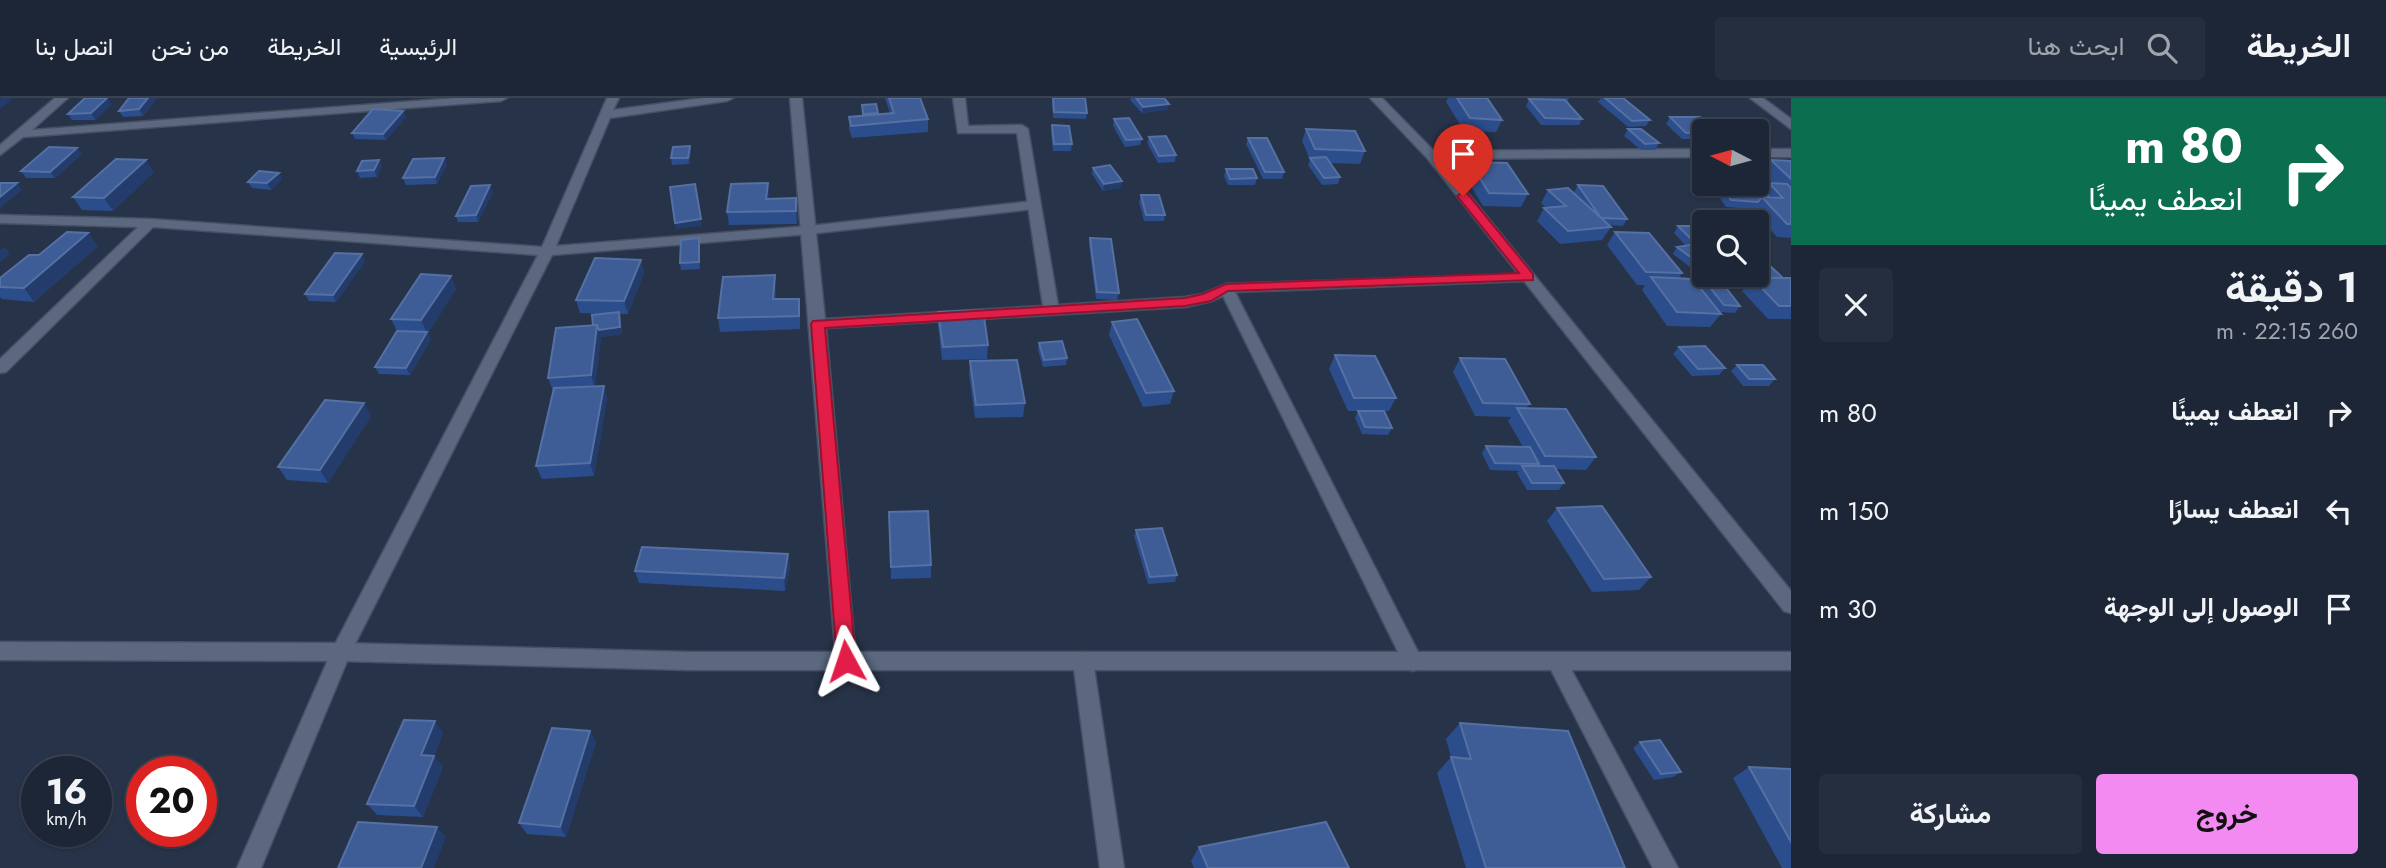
<!DOCTYPE html>
<html lang="ar">
<head>
<meta charset="utf-8">
<style>
  body { margin:0; font-family:Jost,Vazirmatn,sans-serif; background:#252e3e; color:#f1f3f6; direction:rtl; height:100vh; display:flex; flex-direction:column; font-size:26px; white-space:nowrap }
  * { box-sizing:border-box; margin:0 }
  p { font-size:23px; color:#a0a5ad }
  .icon { flex:none; width:38px; height:38px; fill:none; stroke:currentColor; stroke-width:2; stroke-linecap:round; stroke-linejoin:round }
  .map { position:relative; flex:1; overflow:hidden; direction:ltr }
  .panel { display:flex; flex-direction:column; background:#1d2636; width:595px }
  .panel>* { flex:none }
  .banner { background:#0b6e4f; color:#fff; overflow:hidden }
  .needle { width:46px; rotate:276deg }
  .controls { position:absolute; left:1692px; top:21px; display:grid; gap:14px }
  .controls a { display:grid; place-items:center; width:77px; height:77px; border-radius:7px; background:#1d2636; box-shadow:0 2px 5px #0004,0 0 0 2px #3b4351; font-size:35px }
  .speed { position:absolute; left:21px; top:658px; display:flex; gap:14px; font-size:35px; font-weight:700; text-align:center }
  .speed>* { display:grid; place-content:center; width:91px; height:91px; border-radius:50%; background:#1d2636; box-shadow:0 2px 5px #0004,0 0 0 2px #3b4351; line-height:1 }
  .speed small { font-size:18px; font-weight:400 }
  .speed .limit { border:10px solid #d22; background:#fff; color:#111 }
  .pin { position:absolute; display:grid; place-items:center; width:60px; height:60px; color:#fff; margin:-72px -30px; border-radius:50% 50% 50% 0; rotate:-45deg; box-shadow:0 0 7px #0007 }
  .pin .icon { rotate:45deg }
  .me { position:absolute; width:77px; margin:-38px; rotate:355deg; stroke-linejoin:round; filter:drop-shadow(0 0 5px #0008) }
  .turn { display:flex; align-items:center; gap:24px; height:147px; padding:0 28px; font-size:32px }
  .turn .icon { width:91px; height:91px; stroke-width:2.5 }
  .turn b { display:block; font-size:49px; line-height:60px }
  .round { display:grid; place-items:center; flex:none; width:74px; height:74px; border-radius:7px; background:#252e3e }
  .overview { display:flex; align-items:center; justify-content:space-between; height:119px; padding:0 28px }
  h1 { font-size:42px; font-weight:700; line-height:52px }
  .action { display:flex; gap:14px; margin-top:auto; padding:14px 28px }
  .action a { flex:1; height:80px; border-radius:7px; background:#f38af2; color:#111; font-size:28px; font-weight:700; line-height:80px; text-align:center }
  .action a+a { background:#252e3e; color:#f1f3f6 }
  ul { padding:0; list-style:none }
  li { display:flex; align-items:center; gap:21px; height:98px; padding:0 28px }
  li div { flex:1 }
  li b { display:block; font-size:26px }
  li em { font-style:normal }
  header { display:flex; align-items:center; gap:42px; box-sizing:border-box; height:98px; padding:0 35px; background:#1d2636; border-bottom:2px solid #3b4351 }
  header strong { font-size:33px }
  nav { display:flex; gap:38px; margin-inline-start:auto; font-size:24px }
  .search { width:490px; height:63px; background:#252e3e; display:flex; align-items:center; gap:18px; box-sizing:border-box; padding:0 24px; border-radius:7px; color:#a0a5ad; font-size:26px }
  main { display:flex; flex:1; min-height:0 }
  .map>svg:first-child { display:block }
  .lines { fill:none; stroke-linecap:round; stroke-linejoin:round }
  .service-casing { stroke:#465062; stroke-width:3 }
  .minor-casing { stroke:#465062; stroke-width:3 }
  .tertiary-casing { stroke:#465062; stroke-width:3 }
  .service { fill:#5b6880; fill-rule:evenodd }
  .minor { fill:#5b6880; fill-rule:evenodd }
  .tertiary { fill:#5b6880; fill-rule:evenodd }
  .wall { fill:#2c4d8b }
  .shaded-wall { fill:#233c6c }
  .building { fill:#3e5c95; stroke:#5570a2; stroke-width:2 }
  .route { fill:#e11d48; stroke:#92132f; stroke-width:2 }
</style>
</head>
<body>
<header>
<strong>الخريطة</strong>
<div class="search"><svg class="icon" aria-label="search" viewBox="0 0 24 24"><circle cx="10" cy="10" r="6"/><path d="M15 15l6 6"/></svg>ابحث هنا</div>
<nav><a>الرئيسية</a><a>الخريطة</a><a>من نحن</a><a>اتصل بنا</a></nav>
</header>
<main>
<section class="panel">
<div class="banner">
<div class="turn"><svg class="icon" aria-label="right" viewBox="0 0 24 24"><path d="M7 20v-9h11M14 6l5 5-5 5"/></svg><div><b>80 m</b>انعطف يمينًا</div></div>
</div>
<div class="overview"><div><h1>1 دقيقة</h1><p>260 m · 22:15</p></div><a class="round"><svg class="icon" aria-label="close" viewBox="0 0 24 24"><path d="M6 6l12 12M18 6L6 18"/></svg></a></div>
<ul>
<li><svg class="icon" aria-label="right" viewBox="0 0 24 24"><path d="M7 20v-9h11M14 6l5 5-5 5"/></svg><div><b>انعطف يمينًا</b></div><em>80 m</em></li>
<li><svg class="icon" aria-label="left" viewBox="0 0 24 24"><path d="M17 20v-9H6M10 6l-5 5 5 5"/></svg><div><b>انعطف يسارًا</b></div><em>150 m</em></li>
<li><svg class="icon" aria-label="arrive" viewBox="0 0 24 24"><path d="M6 21V4h12l-3 4 3 4H6"/></svg><div><b>الوصول إلى الوجهة</b></div><em>30 m</em></li>
</ul>
<div class="action"><a>خروج</a><a>مشاركة</a></div>
</section>
<div class="map">
<svg width="1791" height="770" viewBox="0 0 1791 770">
  <rect width="100%" height="100%" fill="#273348"/>
  <g class="lines">
    <!-- service casing -->
    <g class="service-casing">
      <path id="service" d="M790,0h12l23,221 218,-13 -26,-173h-59l-5,-35h12l3,28 54,-1 6,4 30,176 127,-8 18,-3 23,-10 307,-10 2,3 -7,4 -293,11 185,364 3,6 -3,6 -7,3 -7,-3 -183,-372 -11,5 -27,6 -359,21 30,333 -3,6 -7,3 -7,-3 -3,-6z"/>
    </g>
    <!-- minor casing -->
    <g class="minor-casing">
      <path id="minor" d="M55,0h13l-36,32 424,-32h51l-6,3 -478,36 -23,18v-10z
        M607,0h12l-6,12 90,-12h30l-6,3 -117,17 -54,128 253,-20 224,-25 7,4 -7,4 -224,25 -257,21 -202,399 -89,214h-24l97,-222 204,-391 -385,-28 -147,145 -6,1v-14l138,-132 -138,-4v-8l150,4 392,28z
        M1370,0h12l52,53 270,-2v8l-264,2 351,432v22l-7,-2 -357,-453z
        M1750,0h13l28,21v10z
        M1757,51h34v8h-34z
        M1083,554l7,3 3,6 31,207h-24l-27,-207 3,-6z
        M1557,555l7,3 114,212h-25l-106,-206 3,-6z"/>
    </g>
    <!-- tertiary casing -->
    <g class="tertiary-casing">
      <path id="tertiary" d="M0,544l341,1 348,9h1102v18h-1102l-348,-9 -341,-1z"/>
    </g>
    <!-- service -->
    <use href="#service" class="service"/>
    <!-- minor -->
    <use href="#minor" class="minor"/>
    <!-- tertiary -->
    <use href="#tertiary" class="tertiary"/>
  </g>
  <!-- wall -->
  <path class="wall" d="M129,0h28l-14,18 -20,1 -4,-6z
    M885,0h35l8,21v13l-76,6 -3,-9v-12l14,-1 -1,-11 14,-1 2,10 12,-1z
    M1052,0h33l2,15 -1,6 -33,-1z
    M1131,0h33l5,6 -2,6 -25,3 -12,-13z
    M1448,0h39l15,22 -6,12 -32,-1 -18,-29z
    M1533,0h36l-2,4 15,17 -3,6h-38l-15,-19 3,-7h5z
    M1601,0h22l27,22 -4,6 -18,1 -30,-25z
    M112,6l-17,16h-23l-4,-6z
    M406,19l-20,23 -31,-1 -3,-6z
    M1670,19l34,14v8h-22l-16,-15z
    M1114,21l28,20 -2,6 -15,2 -12,-21z
    M1052,27l20,19 -1,7h-18l-2,-19z
    M1306,31l59,22 -5,13 -31,-1 11,14 -2,7 -16,1 -14,-20 2,-5 -8,-19z
    M1628,31l31,14 -4,7h-14l-17,-14z
    M1149,39l27,18 -1,7 -17,1 -11,-20z
    M1248,40l36,34 -2,7h-19l-17,-35z
    M690,48l1,7 -2,11 -17,1 -1,-7z
    M82,56l-27,24h-29l-5,-7z
    M379,62l3,6 -5,11 -17,1 -3,-7z
    M1771,62l20,1v77l-14,-1 -25,-27 1,-1 -27,-2 -9,-13 5,-6 42,3 5,-8h4l-11,-10z
    M1470,64l58,32 -7,13 -38,-1 -19,-31z
    M447,67l-10,19 -31,1 -3,-7z
    M1093,70l29,13 -1,7 -18,3 -11,-17z
    M1226,71l31,9 -2,7h-27l-4,-9z
    M154,74l-41,39 -31,-1 -9,-13z
    M282,81l-11,11 -19,-2 -4,-6z
    M768,85l1,16 27,-1 2,13 -1,13 -68,1 -2,-13z
    M1578,87l49,34 -4,7 -15,-1 3,2 -9,13 -42,4 -23,-23 7,-13h2l-5,-5 7,-13 30,7 -4,-5z
    M493,94l-15,30h-20l-2,-6z
    M1141,97l24,20 -1,6h-20l-5,-19z
    M1678,128l26,8v12h-5l5,4v25h35l-6,7 -11,2 18,22 -5,7 -16,-1 2,2 -11,13 -43,-1 -25,-36 3,-5h-8l-30,-40 8,-13 67,41 -3,5 20,8 5,-6h3l-34,-26 4,-7 9,-1 -12,-13z
    M88,135l10,13 -64,56 -32,-3 -2,-2v-19l39,-23z
    M1090,140l29,55 -2,7 -21,-1 -7,-54z
    M700,147v24l-19,1 -1,-7z
    M1757,156l25,24h9v41h-23l-26,-28 10,-13h2l-4,-3h7z
    M641,162l3,13 -16,41h-8l2,20 -21,3 -6,49h9l3,13 -13,77 -52,3 -6,-13 17,-75 -5,-13 45,-53 12,-11 -25,-1 -4,-13z
    M365,163l-29,41 -27,-1 -4,-7z
    M451,178l5,13 -28,44 3,6 -21,36 -31,-1 -4,-7 22,-36 -6,-12z
    M776,190v11l24,13v17l-80,3 -2,-14z
    M938,214l50,33 -1,14 -45,1 -4,-35z
    M1112,224l62,69 -4,13 -27,3 -34,-72z
    M1039,245l28,15 -1,7 -23,2 -5,-17z
    M1679,249l46,21 -6,7 -27,1 -19,-22z
    M1335,257l61,43 -7,13h-26l29,17 -4,7 -26,-1 -7,-16 3,-7h-10l-19,-42z
    M1460,260l70,46 -3,4 69,49 -10,13 -30,-1 8,14 -5,7h-32l-10,-17 2,-2 -29,-1 -8,-17 4,-7 37,1 -15,-26 3,-4 -36,-1 -22,-44z
    M970,263l55,42 -2,14 -48,1 -6,-44z
    M1737,267l38,14 -6,7h-26l-12,-15z
    M364,305l7,13 -43,67 -41,-3 -9,-13z
    M1557,410l94,69 -12,13 -47,2 -45,-71z
    M889,414l42,53v13l-40,1z
    M1136,432l41,45 -2,7 -27,2 -14,-48z
    M788,456l2,13 -5,24 -146,-8 -4,-12z
    M1460,625l165,145h-159l-29,-95 14,-16 -5,-18z
    M443,635l-9,23 9,11 -20,50 -46,-2 -10,-11z
    M596,644l-30,95 -39,-3 -8,-11z
    M1640,644l41,30 -8,5 -19,3 -21,-32z
    M1749,669l42,2v99h-9l-49,-90z
    M1199,749l150,21h-155l-3,-7z"/>
  <!-- shaded-wall -->
  <path class="shaded-wall" d="M1,0h12l-13,11v-10z
    M107,0l5,6 -17,16 -4,-7z
    M148,0h9l-14,18 -4,-7z
    M1169,6l-2,6 -25,3 1,-6z
    M403,13l3,6 -20,23 -3,-6z
    M690,48l1,7 -2,11 -1,-6z
    M77,50l5,6 -27,24 -5,-6z
    M444,60l3,7 -10,19 -2,-7z
    M146,62l8,12 -41,39 -9,-13z
    M379,62l3,6 -5,11 -3,-7z
    M279,75l3,6 -11,11 -4,-7z
    M1122,83l-1,7 -18,3 1,-7z
    M17,85l5,7 -22,18v-11z
    M768,85l1,13 -2,15 -1,-12z
    M490,87l3,7 -15,30 -2,-7z
    M796,100l2,13 -1,13 -1,-13z
    M701,121l1,7 -26,3 -1,-6z
    M88,135l10,13 -64,56 -10,-14z
    M699,140l1,7v24l-1,-7z
    M5,149l5,7 -10,8v-12z
    M362,156l3,7 -29,41 -3,-7z
    M641,162l3,13 -16,41 -4,-13z
    M775,177l1,13 -1,25 -2,-14z
    M1739,177l-6,7 -18,3 5,-7z
    M451,178l5,13 -28,44 3,6 -21,36 -4,-7 21,-35 -6,-13z
    M619,214l3,22 -21,3 -6,51 -4,-13 6,-50z
    M604,288l3,13 -13,77 -4,-13z
    M364,305l7,13 -43,67 -8,-13z
    M788,456l2,13 -5,24 -1,-13z
    M435,623l8,12 -13,34 -9,-12z
    M590,633l6,11 -30,95 -6,-10z
    M434,658l9,11 -20,50 -9,-11z
    M437,729l9,10 -12,31h-13z"/>
  <!-- building -->
  <path class="building" d="M85,0h22l-16,15 -23,1z
    M129,0h19l-9,11 -20,2z
    M889,0h31l8,21 -77,7 -2,-9 45,-4z
    M1053,0h32l2,15 -33,-1z
    M1136,0h28l5,6 -26,3z
    M1457,0h30l15,22 -32,-2z
    M1605,0h18l27,22 -18,1z
    M1529,1l36,1 17,19 -37,-1z
    M876,6l2,9 -15,1 -1,-9z
    M373,11l30,2 -20,23 -31,-1z
    M1670,19h30l16,14 -30,2z
    M1129,20l13,21 -16,1 -12,-21z
    M1052,27l17,1 3,18h-18z
    M1306,31l49,2 10,20 -50,-2z
    M1628,31h13l18,14 -14,1z
    M1166,38l10,19 -17,1 -10,-19z
    M1248,40h19l17,34h-19z
    M690,48l-2,12h-17l2,-11z
    M49,49l28,1 -27,24 -29,-1z
    M1326,59l14,20 -16,1 -14,-20z
    M444,60l-9,19 -32,1 10,-19z
    M116,61l30,1 -42,38 -31,-1z
    M379,62l-5,10 -17,1 5,-10z
    M1771,62l20,1v18z
    M1470,64l37,1 21,31 -39,-1z
    M1110,67l12,16 -18,3 -11,-16z
    M1226,71h27l4,9 -27,1z
    M259,73l20,2 -12,10 -19,-1z
    M0,85h17l-17,14z
    M768,85l-2,16 30,-1v13l-69,1 4,-28z
    M1769,85l18,1 4,4v36h-4l-25,-27 21,1z
    M695,86l6,35 -26,4 -5,-36z
    M490,87l-14,30 -20,1 15,-30z
    M1578,87l25,1 24,33 -26,-1z
    M1568,90l43,39 -43,4 -24,-23 22,-2 -18,-16z
    M1722,90l42,3 5,6h-7l-4,5 -27,-2z
    M1141,97h18l6,20h-19z
    M1678,128h18l8,8v5h-13z
    M67,134l21,1 -64,55 -24,-1v-9l29,-23h10z
    M1615,134l34,1 33,40 -36,-1z
    M699,140v24l-19,1 1,-23z
    M1090,140l21,1 8,54 -22,-1z
    M1696,146l8,6v17l-27,-20z
    M335,155l27,1 -29,41 -28,-1z
    M1757,156l26,24h-17l-9,-9z
    M595,160l46,2 -17,41 -48,-1z
    M421,176l30,2 -30,44 -30,-1z
    M775,177l-2,24h26v17l-81,2 5,-41z
    M1715,177h24l-19,3z
    M1651,179l42,2 28,35 -44,-2z
    M1752,180h39v28h-12z
    M1704,182h16l20,26 -16,-1z
    M983,212l5,35 -45,2 -5,-35z
    M619,214l1,15 -21,3 -2,-5h-4l-1,-10z
    M1137,221l37,72 -28,2 -34,-71z
    M597,227l-6,50 -43,3 8,-50z
    M397,233l30,1 -21,36 -31,-1z
    M1062,243l5,17 -23,2 -5,-17z
    M1705,248l20,22 -27,1 -19,-22z
    M1335,257l40,1 21,42h-42z
    M1460,260l45,1 25,45 -47,-1z
    M1017,262l8,43 -49,2 -6,-44z
    M1737,267h26l12,14h-26z
    M604,288l-14,77 -54,3 18,-78z
    M325,302l39,3 -44,67 -42,-3z
    M1517,310l49,1 30,48 -51,-1z
    M1358,313h26l8,17 -27,-1z
    M1486,348l44,1 9,17 -44,-1z
    M1522,368h32l10,17h-32z
    M1602,408l49,71 -47,2 -47,-71z
    M928,413l3,54 -40,2 -2,-55z
    M1162,430l15,47 -27,2 -14,-47z
    M642,449l146,7 -4,24 -149,-7z
    M404,622l31,1 -14,34 13,1 -20,50 -47,-2z
    M1460,625l108,8 57,137h-139l-35,-111 20,2z
    M552,630l38,3 -30,96 -41,-4z
    M1660,642l21,32 -20,2 -21,-32z
    M1749,669l42,2v73z
    M358,724l79,5 -16,41h-83z
    M1326,724l23,46h-141l-9,-21z"/>
  <!-- route -->
  <path class="route" d="M1463,94l4,1 66,81v6l-305,11 -17,10 -26,5 -360,22 31,333 -3,6 -7,2 -6,-2 -3,-6 -26,-337 2,-3 372,-23 18,-4 23,-10 293,-11 -62,-77z"/>
</svg>
<div class="controls">
<a><svg class="needle" viewBox="-14 -14 28 28"><path d="M0-13l5 13h-10z" fill="#e53935"/><path d="M0 13l5-13h-10z" fill="#a0a5ad"/></svg></a>
<a><svg class="icon" aria-label="search" viewBox="0 0 24 24"><circle cx="10" cy="10" r="6"/><path d="M15 15l6 6"/></svg></a>
</div>
<div class="speed"><div>16<small>km/h</small></div><div class="limit">20</div></div>
<div class="pin" style="left:1463px;top:98px;background:#d93025"><svg class="icon" aria-label="arrive" viewBox="0 0 24 24"><path d="M6 21V4h12l-3 4 3 4H6"/></svg></div>
<svg class="me" style="left:846px;top:563px" viewBox="-20 -20 40 40"><path d="M0-17L14 15 0 8-14 15z" fill="#e11d48" stroke="#fff" stroke-width="4"/></svg>
</div>
</main>
</body>
</html>
